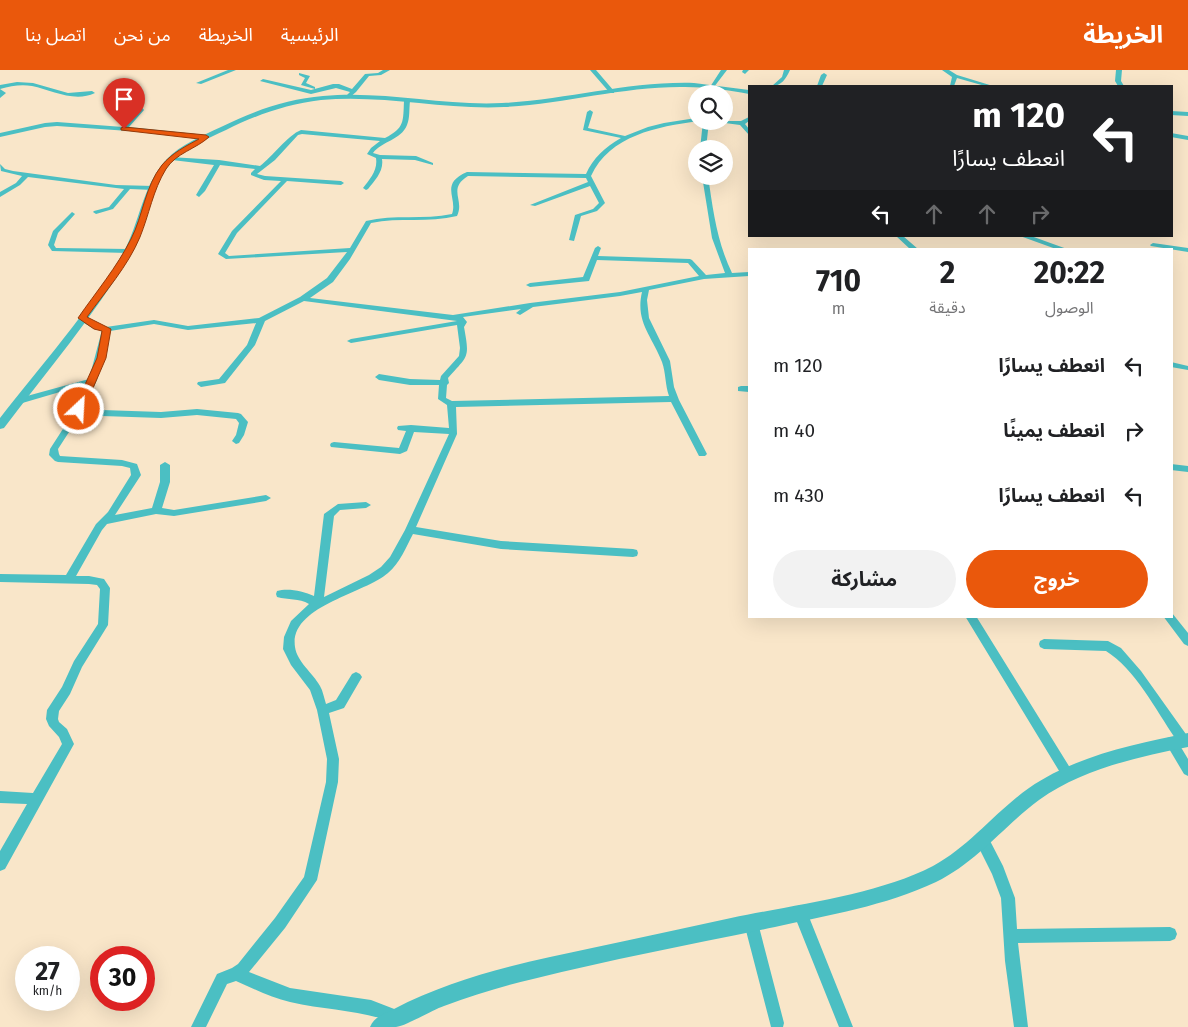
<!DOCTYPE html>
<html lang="ar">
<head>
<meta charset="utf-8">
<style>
  body { margin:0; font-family:"Fira Sans","Noto Sans Arabic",sans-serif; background:#f2f2f2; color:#202124; direction:rtl; height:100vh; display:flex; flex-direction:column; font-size:19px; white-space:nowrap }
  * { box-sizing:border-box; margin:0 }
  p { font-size:16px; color:#757577 }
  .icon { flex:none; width:28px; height:28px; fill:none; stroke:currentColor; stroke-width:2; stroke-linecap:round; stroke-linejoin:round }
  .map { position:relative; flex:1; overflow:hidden; direction:ltr }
  .panel { position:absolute; left:748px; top:178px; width:425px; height:370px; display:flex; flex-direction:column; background:#fff; border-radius:0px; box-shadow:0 5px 20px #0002; direction:rtl }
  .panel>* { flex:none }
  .top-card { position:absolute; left:748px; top:15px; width:425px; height:152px; border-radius:0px; box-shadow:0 5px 20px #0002; direction:rtl; background:#202124; color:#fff; overflow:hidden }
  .tools { position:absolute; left:688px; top:15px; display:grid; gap:10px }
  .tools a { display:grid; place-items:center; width:45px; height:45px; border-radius:50%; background:#fff; box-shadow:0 5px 20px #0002; font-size:25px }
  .speed { position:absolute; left:15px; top:876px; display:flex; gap:10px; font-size:25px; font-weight:700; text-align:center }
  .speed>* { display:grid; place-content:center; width:65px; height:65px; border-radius:50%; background:#fff; box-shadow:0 5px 20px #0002; line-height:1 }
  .speed small { font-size:12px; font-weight:400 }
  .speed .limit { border:8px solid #d22; background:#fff; color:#111 }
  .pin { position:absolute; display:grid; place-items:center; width:42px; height:42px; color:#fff; margin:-51px -21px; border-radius:50% 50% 50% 0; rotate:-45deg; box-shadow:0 0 5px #0007 }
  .pin .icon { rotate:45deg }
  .me { position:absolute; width:55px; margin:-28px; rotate:25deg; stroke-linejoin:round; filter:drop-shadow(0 0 4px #0008) }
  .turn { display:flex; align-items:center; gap:18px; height:105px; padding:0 25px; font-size:22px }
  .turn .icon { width:65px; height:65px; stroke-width:2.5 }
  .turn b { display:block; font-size:35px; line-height:42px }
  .lanes { display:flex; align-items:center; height:48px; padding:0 25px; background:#0003; justify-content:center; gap:25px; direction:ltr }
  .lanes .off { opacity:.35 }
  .eta { display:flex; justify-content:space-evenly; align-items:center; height:85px; text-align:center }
  .eta b { font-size:30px; font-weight:700; line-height:35px }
  .action { display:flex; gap:10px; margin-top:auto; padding:10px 25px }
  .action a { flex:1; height:58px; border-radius:30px; background:#ea580c; color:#fff; font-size:20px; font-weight:700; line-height:58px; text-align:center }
  .action a+a { background:#f2f2f2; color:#202124 }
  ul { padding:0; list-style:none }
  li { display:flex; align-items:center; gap:15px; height:65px; padding:0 25px }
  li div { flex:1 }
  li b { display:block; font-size:19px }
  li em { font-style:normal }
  header { display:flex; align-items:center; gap:30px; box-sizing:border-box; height:70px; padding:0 25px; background:#ea580c; color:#fff }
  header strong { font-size:24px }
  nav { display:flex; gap:28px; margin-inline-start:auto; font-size:18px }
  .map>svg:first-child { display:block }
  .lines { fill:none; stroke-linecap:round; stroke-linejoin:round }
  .minor { fill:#4bbfc3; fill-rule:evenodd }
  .tertiary { fill:#4bbfc3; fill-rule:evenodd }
  .route { fill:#ea580c; stroke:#983908 }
</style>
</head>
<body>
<header>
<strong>الخريطة</strong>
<nav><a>الرئيسية</a><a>الخريطة</a><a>من نحن</a><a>اتصل بنا</a></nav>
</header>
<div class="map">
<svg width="1188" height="957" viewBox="0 0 1188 957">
  <rect width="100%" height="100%" fill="#f9e6c9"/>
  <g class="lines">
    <!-- minor -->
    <path class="minor" d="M228,0h8l-35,14 -5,-1z
      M383,0h7l-9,5 -12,1 -13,16 -7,6 -3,-2 4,-4 -14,-4 -25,6 -51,-13 3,-2 48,11 22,-6h6l13,5 13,-15 13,-1z
      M590,0h6l18,21v2h-4z
      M721,0h6l-13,17h-4z
      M743,0h6l-4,4 -3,-2z
      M784,0h6c-4,9 -9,16 -18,16l10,-9z
      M942,0h7l8,5 36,11h-8l-28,-8 -3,8h-4l2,-9z
      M299,3l11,3 -4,7 9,4v2l-14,-4 4,-7 -6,-3z
      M824,3l3,2 -5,11h-5l4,-11z
      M17,12l16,1 35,10 24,-2 3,2c-21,10 -43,-3 -63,-7 -11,-2 -21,0 -32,3v-4z
      M0,19l6,4 -6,5z
      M407,29l3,2c-1,8 0,17 -3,24 -6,15 -25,16 -34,28l7,2 36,1 17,7v2l-18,-5 -33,-1c2,12 -7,21 -14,30l-2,1 -3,-2c7,-9 15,-18 13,-30l-9,-4 4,-6 9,-7 -78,-7 -4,1 -23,25 -18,14 8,2 76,5 3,2 -3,2 -54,-4 -50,52 -12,20 4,3 121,-8 16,-27c28,-7 58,-1 86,-7 6,-16 -13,-30 15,-42l119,2c7,-16 19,-27 35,-36l-38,-8 4,-18 3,-2 3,2 -5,16 37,8 23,-9 16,-4 32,-5 2,3c-41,6 -88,14 -107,55l14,27 -8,8 -16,5 -7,25 -5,-1 6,-25 18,-6 6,-6 -9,-17 -55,20 -5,-1 58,-23 -2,-4 -118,-2c-21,13 -3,24 -11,40 -28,7 -58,1 -86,7l-21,36 -17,23 -23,16 143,17 77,-12 90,-11 79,-16 -11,-13 -91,-3 -8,21 -59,6 -4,-2 4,-2 53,-6 12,-29 3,-2 3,2 -3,8 92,3 2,1 14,15 19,-2 -13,-35 -10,-62h6c5,34 9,66 24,97l17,-1v4l-45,3 -55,11 -2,10 2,18 21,43 4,26 5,13 28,54 -2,2h-6l-28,-54 -215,5 1,27 -41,93 85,14 132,8 4,1 1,3 -1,3 -4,1 -132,-8 -88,-15c-7,13 -13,29 -25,39 -24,21 -99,33 -93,74 2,15 18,26 25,39 3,5 4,12 6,18l10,-4 16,-26 4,-2 4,2 2,3 -18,31 -15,5 10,46 -1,23 -21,98 -32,48 -36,44 41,16 81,12 31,12 2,5 -2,5 -5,2c-37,-15 -69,-13 -107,-22 -18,-4 -36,-13 -54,-21l-9,3 -21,43h-15l26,-53 15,-6 6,-4 37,-46 29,-41 22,-95 1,-23 -10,-49 -7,-20 -19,-25 -8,-16 1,-12 7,-16 18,-17c-10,-6 -21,-4 -32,-7l-1,-3 1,-3c11,-3 26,0 37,5l10,-82 14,-10 28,-2 5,3 -5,3 -26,2 -6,6 -10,81 45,-22 12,-8 9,-10 15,-27 44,-96 -35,-2 -7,19 -7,3 -69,-7 -1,-2 1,-2 3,-1 65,6 7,-17 -8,-1 -1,-2 1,-2 13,-1 38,3 -2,-23 -9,-6 1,-14h-29l-31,-5 -4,-3 4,-3 31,5 30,1 1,-4 18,-20 1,-8 -3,-23 -106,18 -4,-2 4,-2 106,-18 -153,-20 -39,20 -10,24 -30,38 -24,4 -4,-3 1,-2 21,-3 28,-34 9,-22 -68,7 -34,-6 -44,7 -13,49 -13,27 18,3 59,2 36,-3 41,4 3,1 7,8 -4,13 -5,8 -3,1 -4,-3 4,-6 3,-12 -3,-4 -39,-4 -36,3 -59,-2 -20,-4 -24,37 1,5 1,2 62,4 15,4 4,11 -26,40 37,-7 8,-26v-17l5,-3 5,3v17l-8,26 12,2 92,-15 5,3 -5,3 -92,15 -18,-2 -49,10 -5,6 -26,46h13l15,3 6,9 -2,37 -26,42 -12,27 -11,17 -1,8 1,3 8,7 7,15 -69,125 -5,2v-20l27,-47 -27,-1v-12l33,2 29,-49 -3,-7 -10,-11 -3,-7 1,-9 15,-23 12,-26 24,-37 2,-35 -3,-4 -8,-1 -89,-2v-8l66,1 30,-51 12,-12 23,-37 -1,-7 -8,-2 -64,-4 -3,-1 -6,-6 1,-6 20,-31 17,-34 -68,20 -4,-3 1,-2 73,-20 13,-49 -8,-1 -15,-9v-4c10,0 18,9 27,11l48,-7 34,6 71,-8 41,-21 27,-19 20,-26 -121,7 -8,-5 14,-23 49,-50 -17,-1 -13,-5v-2l4,-4 -35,-4 -15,26 -6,6 -3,-2 18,-30 -42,-5 -2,-1v-2l49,3 41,6c12,-9 28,-31 41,-36l84,8c20,-10 18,-17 19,-37zM642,222c-7,30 10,44 20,70 4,11 3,23 7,34l-217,5 -6,-3 1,-13 2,-2 -1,-5c20,-23 22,-19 16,-51l3,-5 -4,-5 58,-8 -5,4 4,2 13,-8 87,-11z
      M138,33l6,7 -15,17 77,8 3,2 -3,2 -63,-7 -86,-6 -12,1 -45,10v-4l45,-10 12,-1 66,5 15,-17 -3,-5z
      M1171,41l17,1v4l-17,-1z
      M749,47v4l-4,3 4,5v6l-9,-10 -30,-4h31z
      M703,51h6l-3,28h-6z
      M1171,63l17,3v4l-17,-3z
      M0,94l5,5 8,2 103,14 37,1 3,2 -3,2 -23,-1 -17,20 -17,5 -3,-2 1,-1 15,-4 15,-18 -96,-12 -8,8 -20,12v-5l16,-9 6,-7 -21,-5z
      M72,142l3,2 -17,19 -4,12 2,3 72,1 3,2 -3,2 -76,-2 -4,-6 5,-14z
      M896,166h7l15,13h-8z
      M1020,166h11l36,13h-11z
      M1153,173l35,5v4l-37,-6 -1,-1z
      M1171,292l17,4v4l-17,-3z
      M741,316h8v6l-11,-1v-4z
      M1171,394l17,2v6l-17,-2z
      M1172,543l16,20v13l-4,-2 -21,-28h8z
      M965,546h11l96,155 2,4 -2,4 -4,2 -4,-2z
      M1044,569l64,2 13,7 20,23 47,66v8l-4,1 -4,-1 -4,-6 12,20v17l-4,-2 -19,-32 2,-4 4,-1 4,1c-19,-28 -40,-69 -69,-87l-62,-2 -4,-2 -1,-3 1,-3z
      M982,764l5,1 16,31 12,32 2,31 153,-2 5,2 2,5 -2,5 -5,2 -152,2 10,84h-14l-9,-66 -4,-63 -9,-24 -17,-34 2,-5z
      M800,835l5,2 48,120h-14l-46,-115 2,-5z
      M751,846l5,2 2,5 26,100 -1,4h-12l-1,-4 -26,-100 2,-5z"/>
    <!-- tertiary -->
    <path class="tertiary" d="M1116,0h6l-1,11 3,5h-6l-3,-5z
      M694,13l55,7v4c-21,-4 -42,-7 -64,-7 -61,-1 -120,17 -181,20 -61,3 -122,-13 -183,-7 -34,4 -65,15 -95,30 -19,9 -40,17 -55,33 -23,25 -23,63 -40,91 -37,62 -84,117 -127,174l-4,1v-11c42,-54 89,-106 123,-165 17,-30 19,-67 43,-93 15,-16 36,-24 55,-33 32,-16 66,-28 102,-31 60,-6 119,10 179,7 65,-3 127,-22 192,-20z
      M1188,663v14c-50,10 -106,22 -149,53 -35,26 -62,62 -103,82 -51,24 -107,33 -161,45 -81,17 -162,32 -242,52 -30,7 -59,16 -89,27 -12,4 -38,20 -48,21 -8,0 -18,0 -26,0 4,-10 14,-13 24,-18 61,-32 131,-47 198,-61 47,-10 93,-20 139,-30 62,-13 146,-23 202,-52 37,-20 62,-54 96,-78 46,-32 106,-44 159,-55z"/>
  </g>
  <!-- route -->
  <path class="route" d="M124,57l82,8 3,2c-13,12 -33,16 -43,32 -13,21 -17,46 -26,68 -12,29 -35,55 -53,80l24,12 -5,29 -22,51 -5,3 -5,-3 23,-51 5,-27 -8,-2 -16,-11c18,-26 39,-51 53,-79 12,-23 14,-53 31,-74 10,-12 24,-19 37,-26l-78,-9v-2z"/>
</svg>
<div class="tools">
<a><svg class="icon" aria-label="search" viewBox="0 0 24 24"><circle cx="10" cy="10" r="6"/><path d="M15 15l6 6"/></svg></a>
<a><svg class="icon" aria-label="layers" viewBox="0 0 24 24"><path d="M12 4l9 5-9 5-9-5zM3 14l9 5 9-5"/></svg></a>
</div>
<div class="speed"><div>27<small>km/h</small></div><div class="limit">30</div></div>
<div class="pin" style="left:124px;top:59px;background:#d93025"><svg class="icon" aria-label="arrive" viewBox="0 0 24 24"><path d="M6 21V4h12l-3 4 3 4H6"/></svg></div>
<svg class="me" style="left:79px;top:339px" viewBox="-20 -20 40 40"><circle r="17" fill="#ea580c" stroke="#fff" stroke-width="3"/><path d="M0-11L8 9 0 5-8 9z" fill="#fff"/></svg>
<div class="top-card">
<div class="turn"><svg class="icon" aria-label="left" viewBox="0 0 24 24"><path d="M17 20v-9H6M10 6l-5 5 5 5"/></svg><div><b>120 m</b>انعطف يسارًا</div></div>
<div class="lanes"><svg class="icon" aria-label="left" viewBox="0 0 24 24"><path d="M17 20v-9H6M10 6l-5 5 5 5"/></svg><svg class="icon off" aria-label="ahead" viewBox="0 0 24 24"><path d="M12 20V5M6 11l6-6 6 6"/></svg><svg class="icon off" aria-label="ahead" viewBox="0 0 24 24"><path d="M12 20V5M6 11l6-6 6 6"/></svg><svg class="icon off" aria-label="right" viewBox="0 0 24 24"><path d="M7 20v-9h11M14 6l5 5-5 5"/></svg></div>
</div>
<section class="panel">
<div class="eta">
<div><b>20:22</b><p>الوصول</p></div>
<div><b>2</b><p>دقيقة</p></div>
<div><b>710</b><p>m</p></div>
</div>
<ul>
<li><svg class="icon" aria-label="left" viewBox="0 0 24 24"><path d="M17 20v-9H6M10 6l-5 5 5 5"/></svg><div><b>انعطف يسارًا</b></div><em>120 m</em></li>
<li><svg class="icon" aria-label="right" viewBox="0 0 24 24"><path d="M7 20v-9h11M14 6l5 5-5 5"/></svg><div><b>انعطف يمينًا</b></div><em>40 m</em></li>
<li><svg class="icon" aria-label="left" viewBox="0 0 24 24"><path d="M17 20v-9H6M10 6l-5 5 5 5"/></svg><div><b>انعطف يسارًا</b></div><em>430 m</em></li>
</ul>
<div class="action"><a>خروج</a><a>مشاركة</a></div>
</section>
</div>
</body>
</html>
